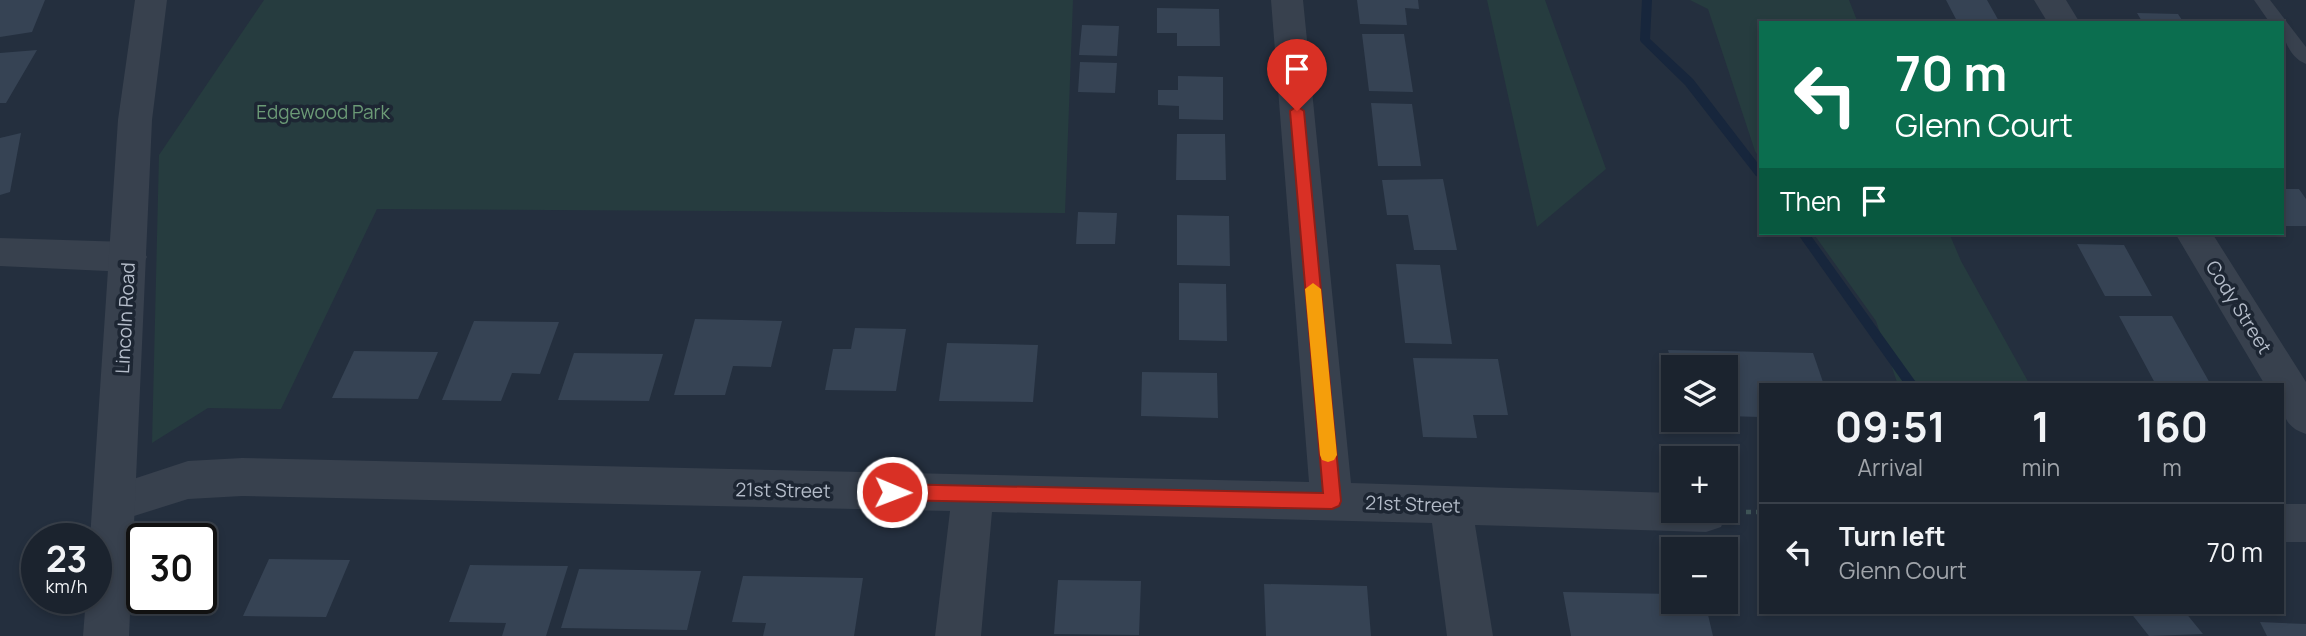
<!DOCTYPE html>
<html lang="en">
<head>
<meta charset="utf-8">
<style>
  body { margin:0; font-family:Manrope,sans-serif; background:#242b36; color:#f1f3f6; height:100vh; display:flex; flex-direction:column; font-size:26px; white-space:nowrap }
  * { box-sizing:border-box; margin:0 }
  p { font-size:23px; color:#a0a4aa }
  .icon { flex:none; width:38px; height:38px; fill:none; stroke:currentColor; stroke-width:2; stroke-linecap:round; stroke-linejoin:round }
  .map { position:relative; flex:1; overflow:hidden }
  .details { position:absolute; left:1759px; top:383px; width:525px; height:231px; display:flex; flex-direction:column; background:#1b232e; border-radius:0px; box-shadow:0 4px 10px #0003,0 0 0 2px #39404a }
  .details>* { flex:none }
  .hud { position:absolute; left:1759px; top:21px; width:525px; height:214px; border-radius:0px; box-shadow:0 4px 10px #0003,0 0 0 2px #39404a; background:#0b6e4f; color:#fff; overflow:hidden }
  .controls { position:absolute; left:1661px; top:355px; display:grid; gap:14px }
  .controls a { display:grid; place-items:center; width:77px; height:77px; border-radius:0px; background:#1b232e; box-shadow:0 4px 10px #0003,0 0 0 2px #39404a; font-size:35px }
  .speed { position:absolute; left:21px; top:523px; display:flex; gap:14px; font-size:35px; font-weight:700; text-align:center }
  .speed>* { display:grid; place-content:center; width:91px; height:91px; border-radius:50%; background:#1b232e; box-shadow:0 4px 10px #0003,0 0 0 2px #39404a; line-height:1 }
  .speed small { font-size:18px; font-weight:400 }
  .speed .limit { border:4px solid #111; border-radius:10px; background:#fff; color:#111 }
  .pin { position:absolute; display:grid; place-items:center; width:60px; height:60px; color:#fff; margin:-72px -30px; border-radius:50% 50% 50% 0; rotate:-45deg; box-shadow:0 0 7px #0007 }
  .pin .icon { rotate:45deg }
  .me { position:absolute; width:77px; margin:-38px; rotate:91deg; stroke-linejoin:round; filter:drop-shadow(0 0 5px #0008) }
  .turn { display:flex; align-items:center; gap:24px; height:147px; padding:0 21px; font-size:32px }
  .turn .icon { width:91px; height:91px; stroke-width:2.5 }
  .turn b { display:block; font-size:49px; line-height:60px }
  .then { display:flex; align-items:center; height:66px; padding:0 21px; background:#0003; gap:14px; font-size:26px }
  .eta { display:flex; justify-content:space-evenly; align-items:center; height:119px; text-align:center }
  .eta b { font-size:42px; font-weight:700; line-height:49px }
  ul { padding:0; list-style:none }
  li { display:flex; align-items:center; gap:21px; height:98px; padding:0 21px; border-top:2px solid #39404a }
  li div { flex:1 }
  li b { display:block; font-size:26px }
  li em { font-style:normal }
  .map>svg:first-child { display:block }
  .green { fill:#263c3f }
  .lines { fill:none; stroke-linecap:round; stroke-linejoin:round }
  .stream { fill:#17263c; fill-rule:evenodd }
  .building { fill:#364354 }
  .path { stroke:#3f5557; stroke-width:4.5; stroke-dasharray:5 5; stroke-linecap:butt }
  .service { fill:#38414e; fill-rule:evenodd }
  .minor { fill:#38414e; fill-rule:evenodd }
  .tertiary { fill:#38414e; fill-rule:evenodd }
  .route { fill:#d93025; stroke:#8d1f18; stroke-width:2 }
  .slow { fill:#f59e0b }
  .labels { text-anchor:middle; stroke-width:7; stroke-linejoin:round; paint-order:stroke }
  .park-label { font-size:19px; fill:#6b9a76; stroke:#1d2633 }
  .street-label { font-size:19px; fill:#b4bcc9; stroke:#1d2633 }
</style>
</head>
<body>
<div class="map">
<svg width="2306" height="636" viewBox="0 0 2306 636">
  <rect width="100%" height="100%" fill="#242f3e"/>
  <!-- green -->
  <path class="green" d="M264,0h809l-8,213 -688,-4 -96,200 -73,-1 -56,35 7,-288z
    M1487,0h58l61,169 -69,58z
    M1690,0h159l9,23h-98v136l-5,-8 -47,-142z
    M1813,233h136l12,28 69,124h-132l-22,-64z"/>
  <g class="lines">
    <!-- stream -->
    <path class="stream" d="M1642,0h10l-2,39 43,40 67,87v11l-4,-1 -71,-91 -44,-43 -1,-2z
      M1797,233h12l109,152h-13z"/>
  </g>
  <!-- building -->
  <path class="building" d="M0,0h45l-13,32 -32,5z
    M1357,0h61l1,9 -14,-1 2,17 -47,-1z
    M1946,0h41l13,23h-42z
    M1157,8l62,1 1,37h-43v-13h-20z
    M2137,13l41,1 6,9h-41z
    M1082,25l37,1 -2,30 -38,-1z
    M1362,34h42l9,58 -44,-1z
    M37,50l-31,53h-6v-50z
    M1080,62l37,1 -2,30 -37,-1z
    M1178,76l45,1v43l-44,-1v-13l-21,-1v-15h20z
    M1371,103l41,1 9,62h-43z
    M21,133l-11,59 -10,3v-57z
    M1177,134h48l1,46h-50z
    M1443,179l14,71h-43l-6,-35h-21l-5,-35z
    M2282,189h17l7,10v27h-24z
    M1078,212l39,1 -2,31h-39z
    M1177,215l52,1 1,50 -53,-1z
    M2077,244l47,1 28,51h-47z
    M1396,264l44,1 12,79 -47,-1z
    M1179,283l47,1 1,57 -48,-1z
    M2119,316h53l39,69h-55z
    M695,319l87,2 -11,46 -38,-1 -8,29h-51z
    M474,321l85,1 -19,52 -28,-1 -11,28 -59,-1z
    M855,328l51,1 -10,62 -71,-1 8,-41h18z
    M947,343l91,2 -5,57 -94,-1z
    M1668,350l145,3 11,32h-64v32l-34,-1v-48h-53z
    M354,351l84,1 -20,47 -86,-1z
    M574,353l89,1 -14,47 -91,-1z
    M1413,358l85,1 10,56h-35l4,23 -54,-1z
    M1142,372l75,1 1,45 -77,-2z
    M269,559l81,1 -24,57 -83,-1z
    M470,565l98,1 -22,70h-44l4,-13 -57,-1z
    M579,569l122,2 -14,59 -126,-2z
    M743,576l120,2 -9,58h-91l3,-13 -34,-1z
    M1058,580l83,1 -2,54 -85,-1z
    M1264,584l103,2 4,50h-105z
    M1563,592l110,2v8h32l8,34h-142z
    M2130,612h55l18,22 -54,2z
    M2260,622l46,2v12h-39z"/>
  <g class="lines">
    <!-- path -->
    <path class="path" d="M1746,512h14"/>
    <!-- service -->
    <path class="service" d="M2254,0h16l36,47v17c-16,-6 -24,-26 -24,-41h-12z"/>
    <!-- minor -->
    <path class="minor" d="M1271,0h32l48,483 322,10v18h53v-2l1,4 -6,14 -15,5 -231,-7 18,111h-46l-15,-113 -440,-11 -11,124h-46l15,-125 -708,-15 -54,3 -73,23 -15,-6 -6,-13 6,-13 88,-29 54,-3 1067,24z
      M2034,0h32l14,23h-32z
      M2175,233h37l94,149v52c-25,-8 -24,-25 -24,-49h-17z
      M0,238l128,4 13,5 6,10 -6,10 -13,5 -128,-6z
      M2282,504h24v38h-24z"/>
    <!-- tertiary -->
    <path class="tertiary" d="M135,0h32l-15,120 -23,516h-46l3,-38h10v-59h-6l28,-419z"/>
  </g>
  <!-- route -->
  <path class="route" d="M1297,106l7,5 37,390 -2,5 -7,3 -440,-9 -6,-2 -3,-6 3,-5 6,-3 431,9 -33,-382z"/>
  <!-- slow -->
  <path class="slow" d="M1313,283l8,6 16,166 -3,5 -6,2 -6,-2 -2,-5 -15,-166z"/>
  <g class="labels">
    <!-- park labels -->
    <g class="park-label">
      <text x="323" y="119">Edgewood Park</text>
    </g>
    <!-- street labels -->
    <g class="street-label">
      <text transform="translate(2239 307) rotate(58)" y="7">Cody Street</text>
      <text transform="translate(125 318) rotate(-87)" y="7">Lincoln Road</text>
      <text transform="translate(783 490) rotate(1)" y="7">21st Street</text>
      <text transform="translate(1413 504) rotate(2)" y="7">21st Street</text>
    </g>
  </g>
</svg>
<div class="controls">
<a><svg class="icon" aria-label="layers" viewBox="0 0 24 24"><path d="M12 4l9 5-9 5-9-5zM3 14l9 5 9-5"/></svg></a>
<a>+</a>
<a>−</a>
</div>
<div class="speed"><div>23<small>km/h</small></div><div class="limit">30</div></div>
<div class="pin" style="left:1297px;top:111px;background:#d93025"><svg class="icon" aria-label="arrive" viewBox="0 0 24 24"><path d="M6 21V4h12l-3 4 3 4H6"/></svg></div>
<svg class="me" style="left:892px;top:492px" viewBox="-20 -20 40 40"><circle r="17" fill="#d93025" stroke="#fff" stroke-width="3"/><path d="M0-11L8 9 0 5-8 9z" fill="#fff"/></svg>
<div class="hud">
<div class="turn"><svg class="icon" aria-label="left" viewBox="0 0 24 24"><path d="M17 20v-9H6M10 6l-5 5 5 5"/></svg><div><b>70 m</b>Glenn Court</div></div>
<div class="then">Then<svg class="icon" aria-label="arrive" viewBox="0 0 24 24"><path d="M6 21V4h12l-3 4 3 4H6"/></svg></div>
</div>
<section class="details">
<div class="eta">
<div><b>09:51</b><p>Arrival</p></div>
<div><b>1</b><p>min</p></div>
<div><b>160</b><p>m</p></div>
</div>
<ul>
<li><svg class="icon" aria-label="left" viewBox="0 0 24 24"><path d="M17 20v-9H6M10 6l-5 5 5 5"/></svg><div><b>Turn left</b><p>Glenn Court</p></div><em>70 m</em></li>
</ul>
</section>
</div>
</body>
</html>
